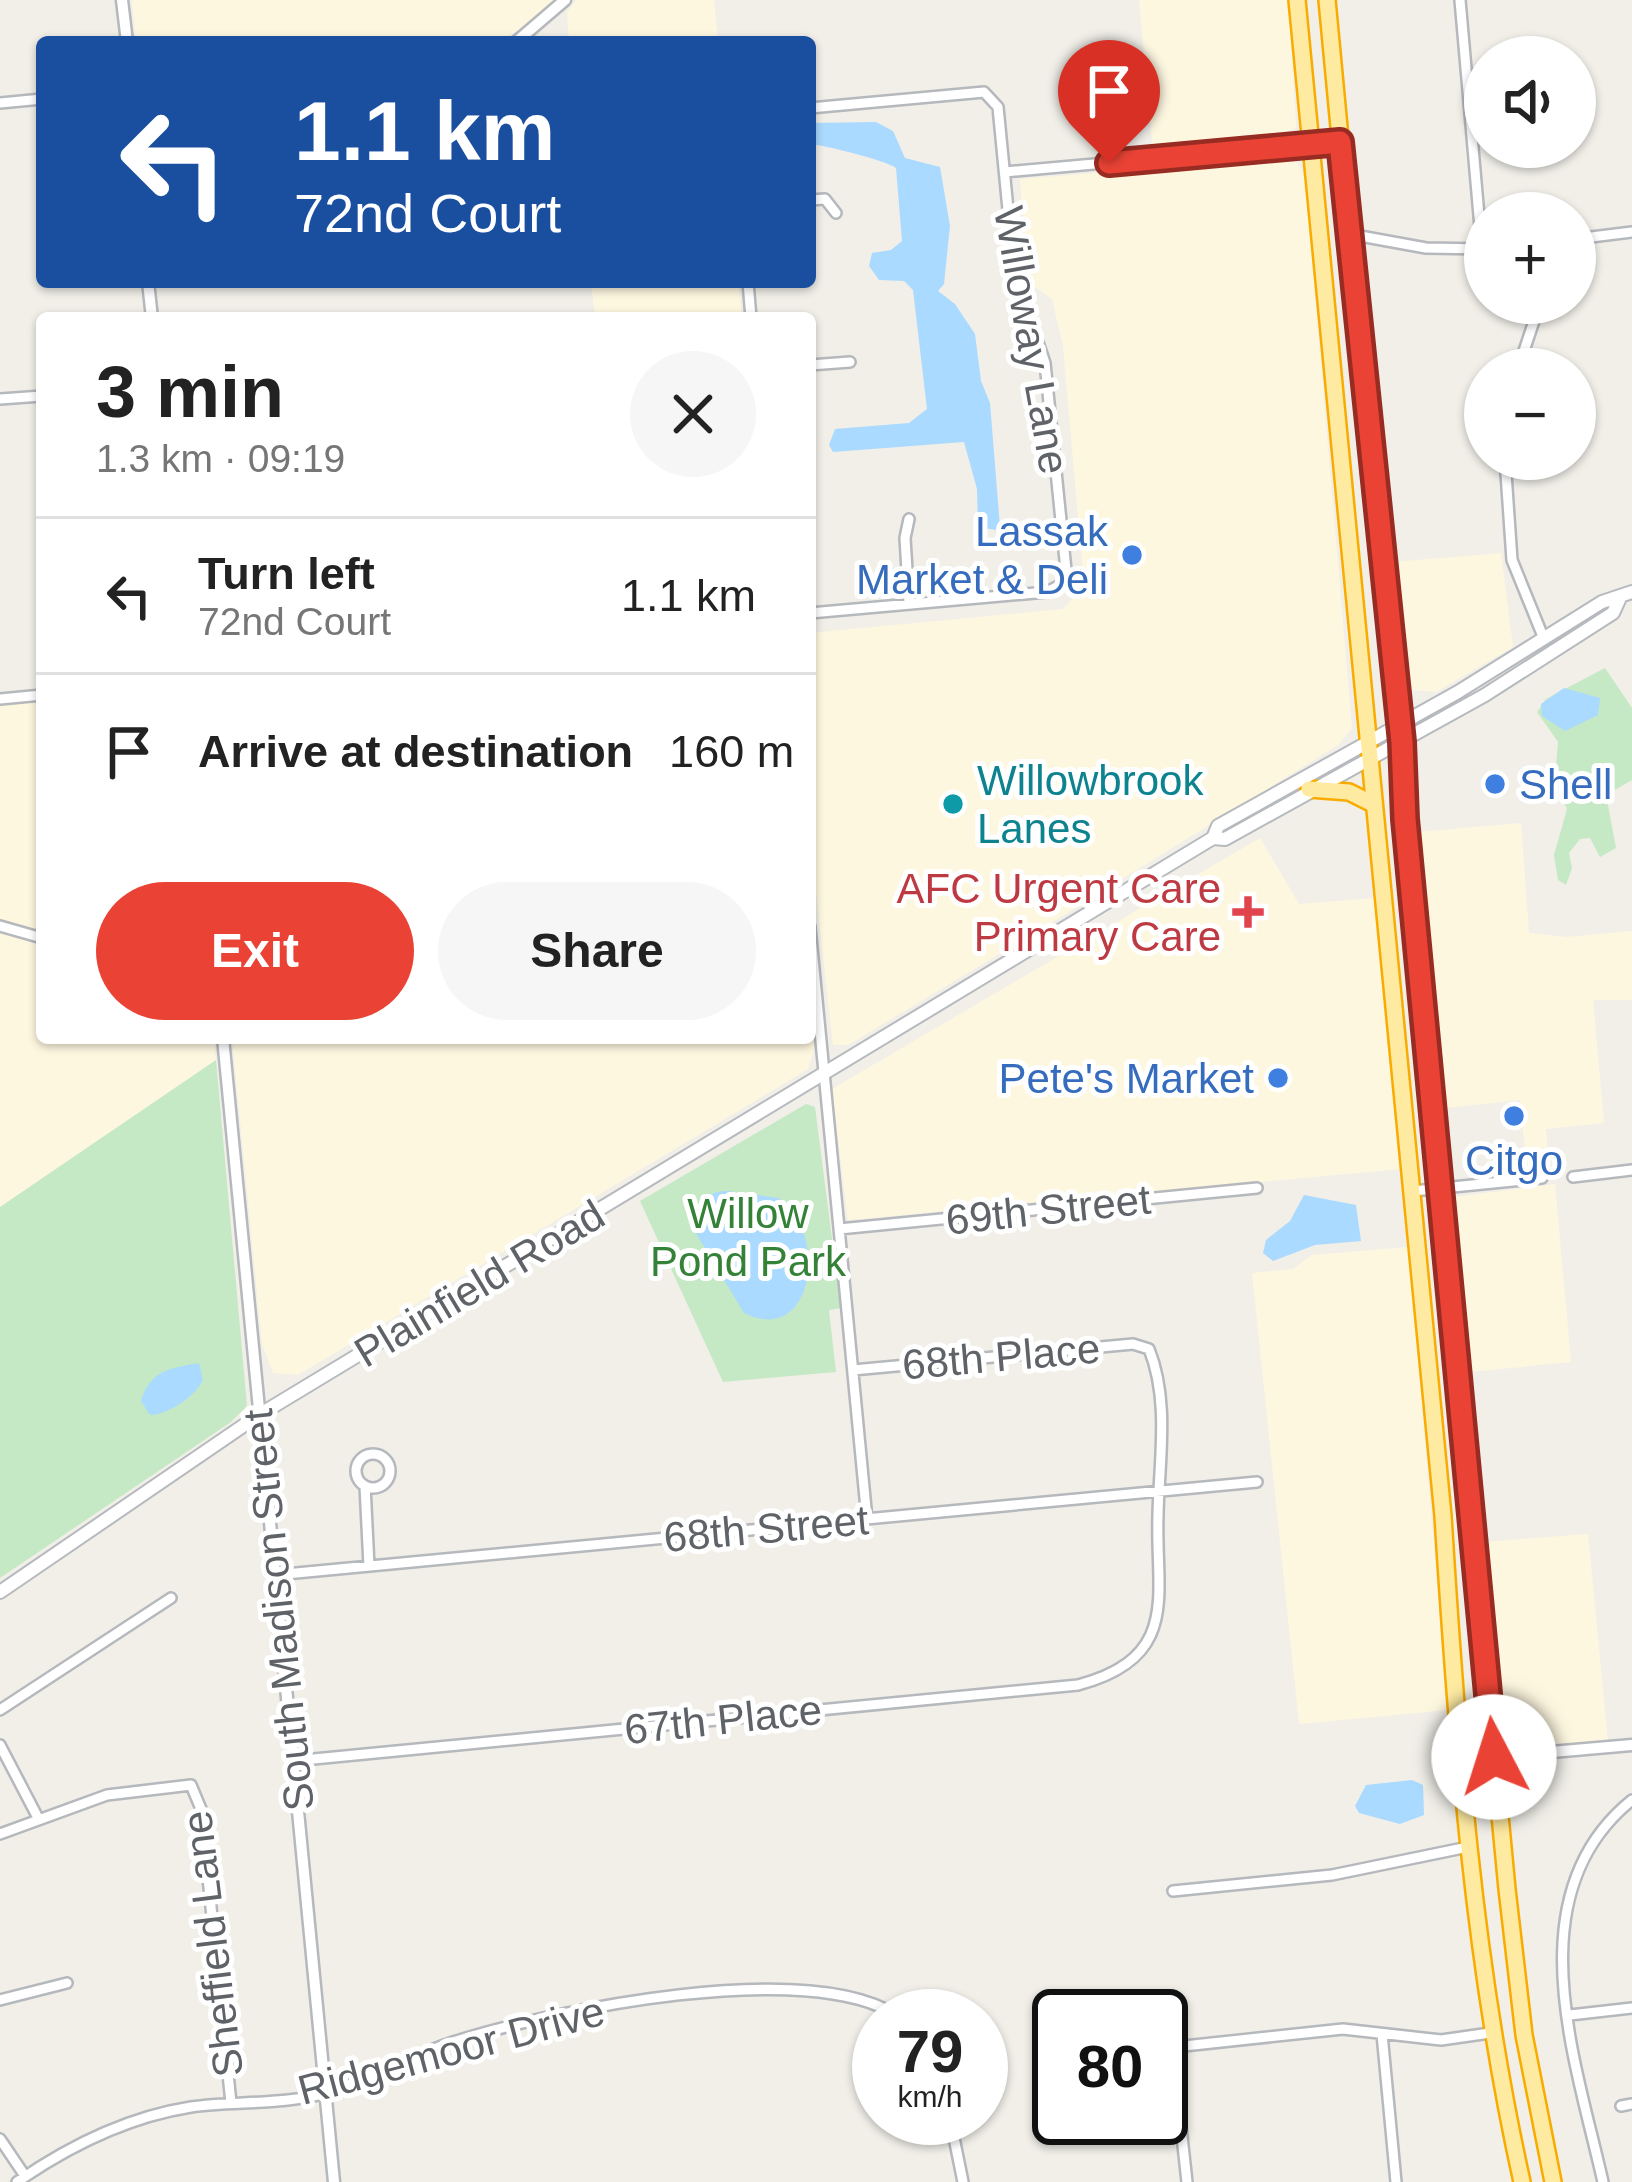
<!DOCTYPE html>
<html lang="en">
<head>
<meta charset="utf-8">
<style>
  body { margin:0; font-family:Arial,sans-serif; background:#f6f6f6; color:#222; height:100vh; display:flex; flex-direction:column; font-size:45px; white-space:nowrap }
  * { box-sizing:border-box; margin:0 }
  p { font-size:39px; color:#767676 }
  .icon { flex:none; width:66px; height:66px; fill:none; stroke:currentColor; stroke-width:2; stroke-linecap:round; stroke-linejoin:round }
  .map { position:relative; flex:1; overflow:hidden }
  .panel { position:absolute; left:36px; top:312px; width:780px; height:732px; display:flex; flex-direction:column; background:#fff; border-radius:12px; box-shadow:0 3px 9px #0004 }
  .panel>* { flex:none }
  .top-card { position:absolute; left:36px; top:36px; width:780px; height:252px; border-radius:12px; box-shadow:0 3px 9px #0004; background:#1a4fa0; color:#fff; overflow:hidden }
  .buttons { position:absolute; left:1464px; top:36px; display:grid; gap:24px }
  .buttons a { display:grid; place-items:center; width:132px; height:132px; border-radius:50%; background:#fff; box-shadow:0 3px 9px #0004; font-size:60px }
  .speed { position:absolute; left:852px; top:1989px; display:flex; gap:24px; font-size:60px; font-weight:700; text-align:center }
  .speed>* { display:grid; place-content:center; width:156px; height:156px; border-radius:50%; background:#fff; box-shadow:0 3px 9px #0004; line-height:1 }
  .speed small { font-size:30px; font-weight:400 }
  .speed .limit { border:6px solid #111; border-radius:18px; background:#fff; color:#111 }
  .pin { position:absolute; display:grid; place-items:center; width:102px; height:102px; color:#fff; margin:-123px -51px; border-radius:50% 50% 50% 0; rotate:-45deg; box-shadow:0 0 12px #0007 }
  .pin .icon { rotate:45deg }
  .me { position:absolute; width:132px; margin:-66px; rotate:355deg; stroke-linejoin:round; filter:drop-shadow(0 0 9px #0008) }
  .turn { display:flex; align-items:center; gap:42px; height:252px; padding:0 60px; font-size:54px }
  .turn .icon { width:156px; height:156px; stroke-width:2.5 }
  .turn b { display:block; font-size:84px; line-height:102px }
  .round { display:grid; place-items:center; flex:none; width:126px; height:126px; border-radius:63px; background:#f6f6f6 }
  .overview { display:flex; align-items:center; justify-content:space-between; height:204px; padding:0 60px }
  h1 { font-size:72px; font-weight:700; line-height:90px }
  .button { display:flex; gap:24px; margin-top:auto; padding:24px 60px }
  .button a { flex:1; height:138px; border-radius:72px; background:#ea4335; color:#fff; font-size:48px; font-weight:700; line-height:138px; text-align:center }
  .button a+a { background:#f6f6f6; color:#222 }
  ul { padding:0; list-style:none }
  li { display:flex; align-items:center; gap:36px; height:156px; padding:0 60px; border-top:3px solid #e0e0e0 }
  li div { flex:1 }
  li b { display:block; font-size:45px }
  li em { font-style:normal }
  .map>svg:first-child { display:block }
  .commercial { fill:#fef7e0 }
  .green { fill:#c5e8c5 }
  .water { fill:#aadaff }
  .lines { fill:none; stroke-linecap:round; stroke-linejoin:round }
  .minor-casing { stroke:#b5b8bc; stroke-width:14 }
  .tertiary-casing { stroke:#b5b8bc; stroke-width:15 }
  .secondary-casing { stroke:#b6babf; stroke-width:16 }
  .trunk-casing { stroke:#f9ab00; stroke-width:20 }
  .minor { stroke:#fff; stroke-width:9 }
  .tertiary { stroke:#fff; stroke-width:10 }
  .secondary { stroke:#fff; stroke-width:12 }
  .trunk { stroke:#feeaa1; stroke-width:15 }
  .route-casing { stroke:#982c22; stroke-width:30 }
  .route { stroke:#ea4335; stroke-width:21 }
  .shop-dot { fill:#3f7fe0; stroke:#fff; stroke-width:4.5 }
  .culture-dot { fill:#0f9aa8; stroke:#fff; stroke-width:4.5 }
  .health-dot { fill:#e0444e; stroke:#fff; stroke-width:4.5 }
  .labels { text-anchor:middle; stroke-width:10; stroke-linejoin:round; paint-order:stroke }
  .street-label { font-size:42px; fill:#5f6368; stroke:#fff }
  .shop-label { font-size:42px; fill:#366cbe; stroke:#fff; text-anchor:end }
  .culture-label { font-size:42px; fill:#0d838f; stroke:#fff; text-anchor:start }
  .health-label { font-size:42px; fill:#be3a42; stroke:#fff; text-anchor:end }
  .park-label { font-size:42px; fill:#348238; stroke:#fff }
</style>
</head>
<body>
<div class="map">
<svg width="1632" height="2182" viewBox="0 0 1632 2182">
  <rect width="100%" height="100%" fill="#f1efe8"/>
  <!-- commercial -->
  <path class="commercial" d="M132,0h422l-29,27 -29,15h-360z
    M576,0h138l4,42h-149l-2,-30z
    M1139,0h150l7,128 -35,15 -108,10z
    M1272,159l25,3 8,16 47,550 -14,17 -287,178 -203,122h-15l-23,-205v-207l253,-24 21,-23 -21,-240 -11,-47 -24,-17 -8,-103z
    M591,282h147l4,36h-147z
    M1501,553l12,94 -77,45 -26,-2 -5,-6 -12,-122z
    M42,701v337h172l2,22 -216,147v-503z
    M1521,823l8,110 38,4 65,-6v69h-39l11,123 -58,6 3,41 -22,1 -7,-71 -75,8 -26,-276z
    M1260,838l39,66 76,-6 26,271 -553,51 -16,-131z
    M810,1007l4,43 -6,19 -510,306 -25,-2 -11,-29 -30,-306h578z
    M1555,1184l16,178 -102,10 -14,-175z
    M1408,1247l40,463 -149,14 -47,-451 41,-4 19,-14z
    M1588,1534l20,207 -97,7 -8,-14 -18,-192z"/>
  <!-- green -->
  <path class="green" d="M1605,668l27,40v72l-26,15 10,53 -16,9 -10,-19 -10,1 -11,14 3,15 -6,17 -8,-5 -4,-25 13,-46 -12,-29 3,-38 -21,-30 9,-13z
    M216,1060l31,346 -16,16 -231,156v-371z
    M806,1104l9,3 26,201 -12,2 7,62 -113,10 -83,-181z"/>
  <!-- water -->
  <path class="water" d="M876,122l17,9 12,27 35,9 10,59 -6,58 -6,7 17,13 20,30 6,47 9,22 10,124 -4,3 -18,-3 -1,-38 -13,-47 -131,10 -4,-7 6,-16 74,-6 18,-14 -14,-119 -9,-9 -25,-1 -10,-14 3,-13 19,-3 11,-9 -6,-73c-8,-7 -72,-23 -86,-24v-21z
    M1564,688l36,10 -2,17 -33,16 -23,-15 -1,-12z
    M727,1191l51,7c51,32 37,150 -34,115l-50,-83c2,-23 7,-38 33,-39z
    M1304,1195l52,10 5,36 -46,4 -42,16 -10,-8 3,-13 24,-19z
    M199,1363l4,17c-7,16 -36,35 -53,35l-9,-14c9,-31 30,-33 58,-38z
    M1412,1780l11,5 1,30 -24,9 -41,-11 -4,-7 11,-21z"/>
  <g class="lines">
    <!-- minor casing -->
    <g class="minor-casing">
      <path id="minor" d="M1460,0l22,250
        M0,103l42,-4
        M810,108l174,-16 14,15 16,164 31,92 21,207 -4,14 -15,8 -237,21
        M1005,172l335,-30
        M810,200l15,-1 11,14
        M1349,234l77,14 59,1
        M1575,239l57,-7
        M748,282l3,36
        M810,365l40,-3
        M1518,369l22,-66
        M0,399l42,-3
        M1505,459l7,101 32,79
        M909,519l-4,19 4,65
        M0,699l42,-4
        M0,926l42,12
        M810,927l57,592
        M1573,1177l59,-7
        M1413,1191l129,-13
        M839,1229l418,-41
        M356 1471a17 17 0 1 1 34 0a17 17 0 1 1-34 0Z
        M365,1486l4,80
        M275,1575l982,-93
        M0,1710l171,-112
        M0,1745l37,71
        M293,1761l785,-76c104,-28 77,-91 80,-170 1,-54 12,-114 -9,-166l-16,-5 -280,26
        M0,1834l107,-39 84,-10 10,24 30,294
        M1173,1891l159,-16 136,-28
        M0,2000l67,-17
        M1570,2015l62,-7
        M1382,2034l14,148
        M1621,2106l11,-2
        M950,2118l13,64
        M0,2139l25,37
        M17,2182c52,-36 110,-65 174,-75 43,-6 93,-2 135,-14 43,-13 84,-37 127,-51 100,-32 354,-85 445,-26
        M1187,2182l-13,-119v-12l10,-5 159,-17 98,11 49,-7
        M1603,2182c-28,-124 -88,-288 29,-382"/>
    </g>
    <!-- tertiary casing -->
    <g class="tertiary-casing">
      <path id="tertiary" d="M122,0l5,42
        M516,42l49,-42
        M148,282l4,36
        M223,1038l111,1144
        M1459,1760l173,-15"/>
    </g>
    <!-- secondary casing -->
    <g class="secondary-casing">
      <path id="secondary" d="M1213,838l5,-12 240,-134 144,-90 30,-10
        M0,1592l259,-177 954,-577 12,1 260,-144 128,-82 6,-13"/>
    </g>
    <!-- trunk casing -->
    <g class="trunk-casing">
      <path id="trunk" d="M1297,0l146,1516c14,225 30,446 79,666
        M1327,0l55,582 20,160 3,77 102,1070 17,146 29,147
        M1309,789l40,3 24,12"/>
    </g>
    <!-- minor -->
    <use href="#minor" class="minor"/>
    <!-- tertiary -->
    <use href="#tertiary" class="tertiary"/>
    <!-- secondary -->
    <use href="#secondary" class="secondary"/>
    <!-- trunk -->
    <use href="#trunk" class="trunk"/>
  </g>
  <g class="lines">
    <!-- route casing -->
    <g class="route-casing">
      <path id="route" d="M1109,163l231,-21 62,600 3,77 89,938"/>
    </g>
    <!-- route -->
    <use href="#route" class="route"/>
  </g>
  <!-- markers -->
  <g class="shop-dot">
    <circle cx="1132" cy="555" r="12"/>
    <circle cx="1495" cy="784" r="12"/>
    <circle cx="1278" cy="1078" r="12"/>
    <circle cx="1514" cy="1116" r="12"/>
  </g>
  <circle class="culture-dot" cx="953" cy="804" r="12"/>
  <path class="health-dot" d="M1242 894h12v12h12v12h-12v12h-12v-12h-12v-12h12z"/>
  <g class="labels">
    <!-- street labels -->
    <g class="street-label">
      <text transform="translate(1032 340) rotate(80)" y="15">Willoway Lane</text>
      <text transform="translate(1048 1209) rotate(-6)" y="15">69th Street</text>
      <text transform="translate(479 1283) rotate(-31)" y="15">Plainfield Road</text>
      <text transform="translate(1001 1356) rotate(-5)" y="15">68th Place</text>
      <text transform="translate(766 1528) rotate(-5)" y="15">68th Street</text>
      <text transform="translate(278 1610) rotate(-96)" y="15">South Madison Street</text>
      <text transform="translate(723 1719) rotate(-6)" y="15">67th Place</text>
      <text transform="translate(212 1944) rotate(-97)" y="15">Sheffield Lane</text>
      <text transform="translate(451 2050) rotate(-15)" y="15">Ridgemoor Drive</text>
    </g>
    <!-- shop labels -->
    <g class="shop-label">
      <text x="1108" y="546">Lassak<tspan x="1108" dy="48">Market &amp; Deli</tspan></text>
      <text x="1519" y="799" text-anchor="start">Shell</text>
      <text x="1254" y="1093">Pete's Market</text>
      <text x="1514" y="1175" text-anchor="middle">Citgo</text>
    </g>
    <!-- culture labels -->
    <g class="culture-label">
      <text x="977" y="795">Willowbrook<tspan x="977" dy="48">Lanes</tspan></text>
    </g>
    <!-- health labels -->
    <g class="health-label">
      <text x="1221" y="903">AFC Urgent Care<tspan x="1221" dy="48">Primary Care</tspan></text>
    </g>
    <!-- park labels -->
    <g class="park-label">
      <text x="748" y="1228">Willow<tspan x="748" dy="48">Pond Park</tspan></text>
    </g>
  </g>
</svg>
<div class="buttons">
<a><svg class="icon" aria-label="sound" viewBox="0 0 24 24"><path d="M4 9h4l5-4v14l-5-4H4zM17 9q2 3 0 6"/></svg></a>
<a>+</a>
<a>−</a>
</div>
<div class="speed"><div>79<small>km/h</small></div><div class="limit">80</div></div>
<div class="pin" style="left:1109px;top:163px;background:#d93025"><svg class="icon" aria-label="arrive" viewBox="0 0 24 24"><path d="M6 21V4h12l-3 4 3 4H6"/></svg></div>
<svg class="me" style="left:1494px;top:1757px" viewBox="-20 -20 40 40"><circle r="19" fill="#fff"/><path d="M0-13L10 11 0 6-10 11z" fill="#ea4335"/></svg>
<div class="top-card">
<div class="turn"><svg class="icon" aria-label="left" viewBox="0 0 24 24"><path d="M17 20v-9H6M10 6l-5 5 5 5"/></svg><div><b>1.1 km</b>72nd Court</div></div>
</div>
<section class="panel">
<div class="overview"><div><h1>3 min</h1><p>1.3 km · 09:19</p></div><a class="round"><svg class="icon" aria-label="close" viewBox="0 0 24 24"><path d="M6 6l12 12M18 6L6 18"/></svg></a></div>
<ul>
<li><svg class="icon" aria-label="left" viewBox="0 0 24 24"><path d="M17 20v-9H6M10 6l-5 5 5 5"/></svg><div><b>Turn left</b><p>72nd Court</p></div><em>1.1 km</em></li>
<li><svg class="icon" aria-label="arrive" viewBox="0 0 24 24"><path d="M6 21V4h12l-3 4 3 4H6"/></svg><div><b>Arrive at destination</b></div><em>160 m</em></li>
</ul>
<div class="button"><a>Exit</a><a>Share</a></div>
</section>
</div>
</body>
</html>
